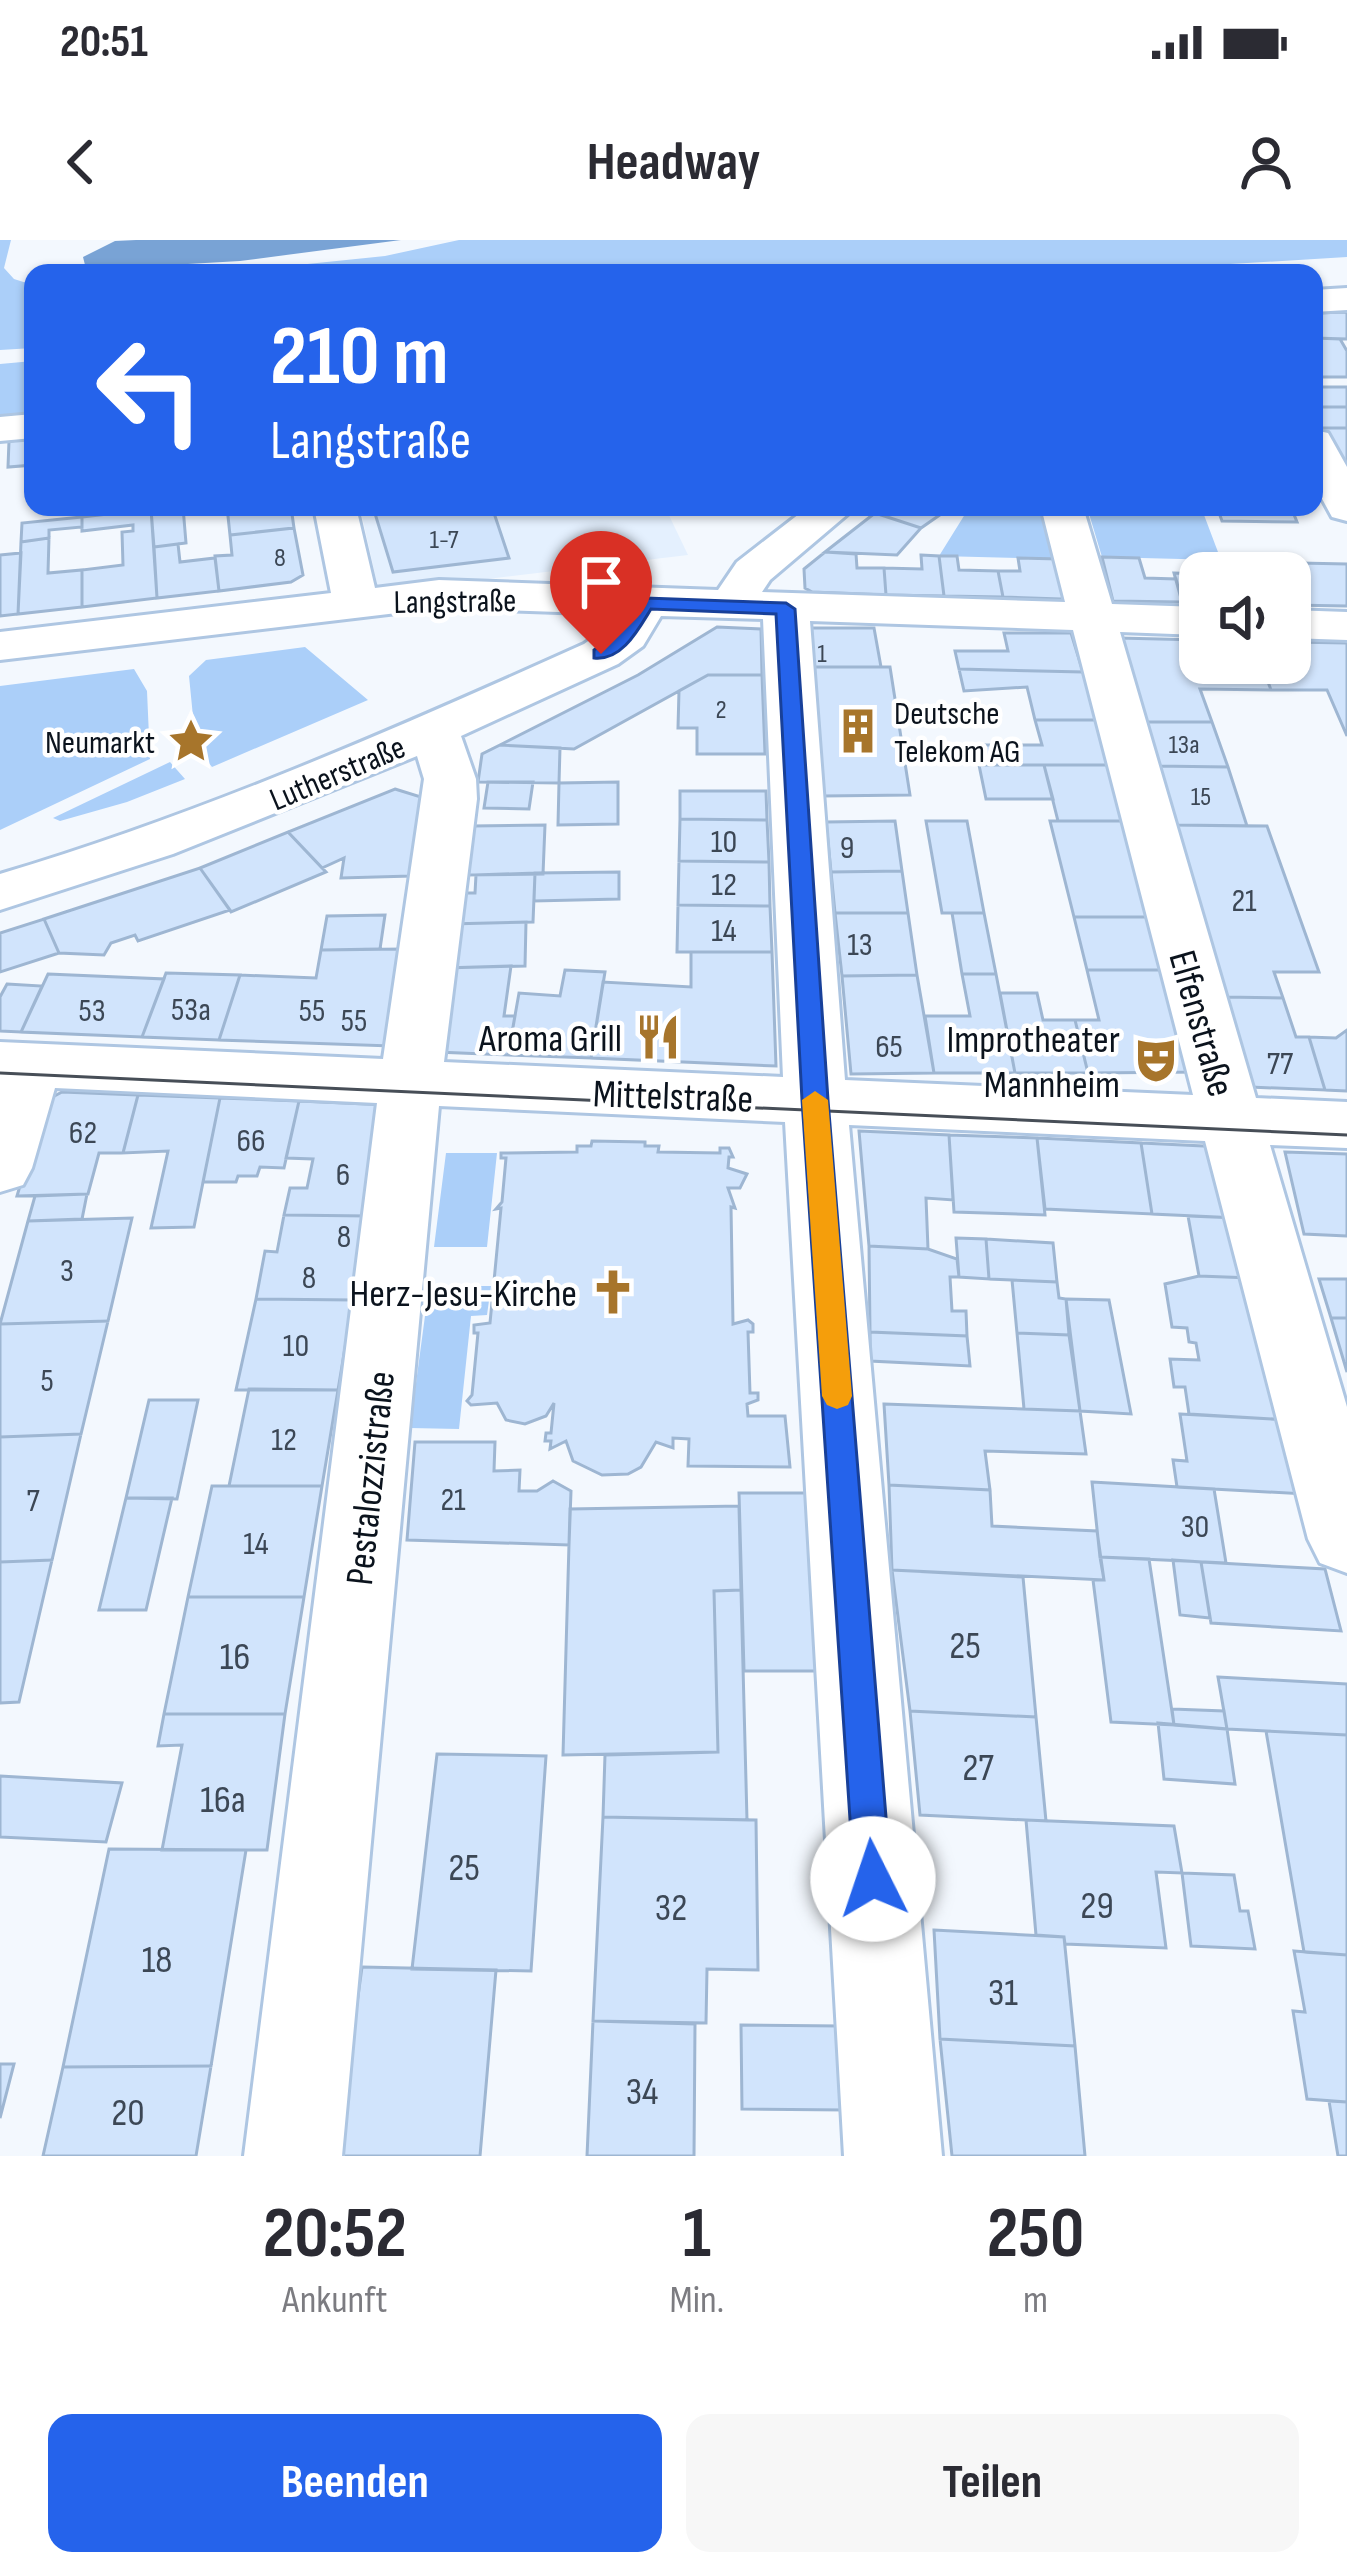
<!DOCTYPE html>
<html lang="de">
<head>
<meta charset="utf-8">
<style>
  body { margin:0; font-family:"Sofia Sans Condensed",sans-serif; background:#f7f7f7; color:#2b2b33; height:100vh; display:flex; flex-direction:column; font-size:45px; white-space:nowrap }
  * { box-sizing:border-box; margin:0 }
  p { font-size:39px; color:#7c7c81 }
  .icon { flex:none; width:66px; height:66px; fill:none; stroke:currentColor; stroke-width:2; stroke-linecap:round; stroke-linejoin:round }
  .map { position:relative; height:1916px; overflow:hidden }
  .details { display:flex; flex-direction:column; background:#fff; flex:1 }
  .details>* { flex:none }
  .guide { position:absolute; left:24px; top:24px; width:1299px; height:252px; border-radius:24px; box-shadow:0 3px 9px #0004; background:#2563eb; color:#fff; overflow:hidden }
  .tools { position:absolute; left:1179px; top:312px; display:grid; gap:24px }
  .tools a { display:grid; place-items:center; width:132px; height:132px; border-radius:24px; background:#fff; box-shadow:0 3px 9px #0004; font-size:60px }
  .pin { position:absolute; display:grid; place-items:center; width:102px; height:102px; color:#fff; margin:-123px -51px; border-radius:50% 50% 50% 0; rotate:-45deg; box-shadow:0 0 12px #0007 }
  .pin .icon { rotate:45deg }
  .me { position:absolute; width:132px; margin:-66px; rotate:356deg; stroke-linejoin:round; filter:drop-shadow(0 0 9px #0008) }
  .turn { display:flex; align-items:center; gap:42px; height:252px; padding:0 48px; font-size:54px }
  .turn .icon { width:156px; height:156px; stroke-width:2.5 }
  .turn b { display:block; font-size:84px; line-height:102px }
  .eta { display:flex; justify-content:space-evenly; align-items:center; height:204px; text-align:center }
  .eta b { font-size:72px; font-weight:700; line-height:84px }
  .button { display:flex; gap:24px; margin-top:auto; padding:24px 48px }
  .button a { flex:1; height:138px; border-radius:24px; background:#2563eb; color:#fff; font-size:48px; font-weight:700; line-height:138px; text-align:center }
  .button a+a { background:#f7f7f7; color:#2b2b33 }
  .status { display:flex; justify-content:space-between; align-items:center; height:84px; padding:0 60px; background:#fff; direction:ltr }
  .status svg { height:33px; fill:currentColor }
  header { display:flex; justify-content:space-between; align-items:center; height:156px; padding:0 48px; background:#fff; font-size:54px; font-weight:700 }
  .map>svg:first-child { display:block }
  .built { fill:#e4f0fe }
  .green { fill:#abcff9 }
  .water { fill:#79a3d5 }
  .building { fill:#d1e4fc; stroke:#9eb6d2; stroke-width:3 }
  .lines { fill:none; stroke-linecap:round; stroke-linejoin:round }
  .street-casing { stroke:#aec6e2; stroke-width:6 }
  .secondary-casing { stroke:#aec6e2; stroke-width:6 }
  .street { fill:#fff; fill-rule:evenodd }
  .secondary { fill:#fff; fill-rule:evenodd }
  .tram { stroke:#474e57; stroke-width:3 }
  .route { fill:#2563eb; stroke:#184099; stroke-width:3 }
  .slow { fill:#f59e0b }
  .labels { text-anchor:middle; stroke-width:9; stroke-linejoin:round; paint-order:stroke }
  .far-number-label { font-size:27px; fill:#3c4755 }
  .far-street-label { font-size:33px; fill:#0b131d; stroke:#fff }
  .far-poi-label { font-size:33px; fill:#0b131d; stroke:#fff; text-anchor:start }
  .number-label { font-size:33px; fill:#3c4755 }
  .street-label { font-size:39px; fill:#0b131d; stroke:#fff }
  .poi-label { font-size:39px; fill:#0b131d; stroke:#fff; text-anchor:end }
  .near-number-label { font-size:39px; fill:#3c4755 }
</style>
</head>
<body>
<div class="status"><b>20:51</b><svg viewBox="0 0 49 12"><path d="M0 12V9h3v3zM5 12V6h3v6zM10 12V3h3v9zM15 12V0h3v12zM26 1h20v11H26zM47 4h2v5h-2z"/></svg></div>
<header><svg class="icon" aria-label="back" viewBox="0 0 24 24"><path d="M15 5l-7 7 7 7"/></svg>Headway<svg class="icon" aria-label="person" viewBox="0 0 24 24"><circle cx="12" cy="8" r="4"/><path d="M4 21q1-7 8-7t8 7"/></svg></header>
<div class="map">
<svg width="1347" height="1916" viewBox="0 0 1347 1916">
  <rect width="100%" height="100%" fill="#f3f8fe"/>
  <!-- built -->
  <path class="built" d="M360,267h305l23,48 -309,37z"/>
  <!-- green -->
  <path class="green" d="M0,0h11l-7,28 10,11 19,6v63l-33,2z
    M459,0h888v17l-266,16h-861l165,-17z
    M33,121v58l-33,3v-58z
    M979,267h66l14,52 -120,-3 28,-45z
    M1087,267h114l20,53 -119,-3z
    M305,407l63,53 -156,67 -16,-20 -7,-71 17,-16z
    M134,429l13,22 3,68 -150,71v-144z
    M170,522l15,17 -58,23 -67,19 -7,-3z
    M446,913h51l-10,94h-53z
    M429,1046h62l-4,29 -16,1 -12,113 -49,-1z"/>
  <!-- water -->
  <path class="water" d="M136,0h265l-161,21 -139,8 -16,-4 -2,-8 32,-16z"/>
  <!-- building -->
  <path class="building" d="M1347,72v27l-33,-1v-25z
    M1314,98l26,1 7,12v26h-33z
    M1314,147h33v20h-33z
    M1314,167h33v21h-27z
    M1320,188h27v53z
    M33,199v26l-25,2 1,-26z
    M82,267h69v2l-69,8z
    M183,267l3,36 -32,4 -3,-38z
    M227,267h64l3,21 -64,7z
    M373,267h119l17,51 -116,14z
    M882,267h61l-4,4 5,1 -23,16 -46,-15z
    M1217,267h74l6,15 -75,-1z
    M151,269l6,89 -75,9v-37l41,-5 -1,-33 11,-1v-6l-51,6v-14z
    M875,273l46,15 -24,27 -72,-3z
    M82,277v10l-33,3v8l-28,4 1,-19z
    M294,288l9,47 -12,7 -72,9 -4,-35 17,-1 -2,-20z
    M49,298l-1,35 34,-3v37l-64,7 3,-72z
    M178,304l2,18 35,-4 4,33 -62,7 -3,-51z
    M825,312l31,2 1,14h27l2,27 -74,-3 -7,-4 -1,-19z
    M21,313l-3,61 -18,2v-61z
    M921,315l18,1 5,40 -58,-1 -2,-27 38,1z
    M939,316h18l2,14 39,1 5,26 -59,-1z
    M1102,317l37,1 6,20 31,1 6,23 -69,-1z
    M1018,318l41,1 8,36 -6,4 -58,-2 -5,-26h22z
    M1299,323l48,1v42l-57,-1v-28l14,1z
    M1174,333l26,1v29l-18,-1z
    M717,387l44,2 1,46h-54l-134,74 -74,-4 138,-70z
    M805,388h69l7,39h-71z
    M1004,393h67l12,39 -124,-3 -4,-18h53z
    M1118,398l82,2v23h61l10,27 -71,-1 12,33h-70z
    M1290,402l57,1v93l-20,-46h-56l-10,-27h29z
    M810,427h80l20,128 -87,1z
    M959,429l124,3 14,48h-62l-8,-33 -63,4z
    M708,435h54l3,79h-68v-26h-19l1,-37z
    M1035,480h62l13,45h-131l-4,-20h67z
    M1142,482h70l16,45 -72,-1z
    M500,505l60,3 -1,35 -81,-1 4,-28z
    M979,525h65l9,34h-67z
    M1044,525h66l16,56h-68z
    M1156,526l72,1 19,59 -74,-1z
    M488,542h45l-4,27 -45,-1z
    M618,542v42l-60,1 1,-42z
    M395,549l26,8 -10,79 -70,2 3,-20 -22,10 -34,-36z
    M680,551h86l1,29 -87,-1z
    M680,579l87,1 2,42 -90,-1z
    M895,581l7,50 -71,1 -5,-50z
    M926,581h41l17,92h-42z
    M1050,581h76l29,96h-81z
    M545,585l-2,49 -79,1 8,-49z
    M1173,585l94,1 52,146h-45l9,26 -59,-1z
    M288,592l38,40 -95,40 -31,-44z
    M679,621l90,1 1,44 -92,-1z
    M200,628l30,42 -92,31 -3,-6 -24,8 -7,12 -45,-2 -15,-34z
    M902,631l6,42h-73l-4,-41z
    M619,632v27l-85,2 1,-28z
    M535,633l-2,49 -84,2 3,-31h23l1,-18z
    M678,665l92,1 2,46h-95z
    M835,673h73l9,62 -75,1z
    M952,673h32l12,61h-34z
    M385,675l-5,34 -59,1 6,-34z
    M1074,677h81l15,53h-83z
    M44,679l15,34 -59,19v-39z
    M526,682l-1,44 -81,2 5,-44z
    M402,709l-11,97 -172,-6 21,-65 76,3 5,-28z
    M691,712h81l4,114 -185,-8 12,-76 88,5z
    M511,726l-7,50h11l-7,39 -71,-3 7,-84z
    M565,730l40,2 -14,86 -83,-3 11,-62 41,3z
    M1087,730h83l31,102 -113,1 -13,-53h24z
    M166,733l74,2 -21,65 -77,-3z
    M48,734l116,5 -22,58 -121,-5z
    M962,734h34l19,99h-81l-9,-57h45z
    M917,735l17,98 -83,1 -9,-98z
    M7,744l35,2 -21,46 -21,-1v-34z
    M1000,753h37l6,27h32l13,53h-73z
    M1224,757l59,1 13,39h13l16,53 -75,-3z
    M1347,790v61l-22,-1 -16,-53 27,1z
    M62,852l76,3 -15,58h-24l-11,41 -71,2 28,-95z
    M138,855l82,3 -26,129 -43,1 17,-77 -45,2z
    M220,858l79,3 -15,67 -24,-1 -3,9h-19l-2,6h-33z
    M299,861l89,4 -21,111 -83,-1 6,-27h17l6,-29 -27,-1z
    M859,891l90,4 4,65 -27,-2 2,51 -59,-3z
    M949,895l88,3 8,77 -91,-3z
    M1037,898l104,5 11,71 -107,-5z
    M592,901l53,1v4h14l-1,6 62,1v-5h9l4,9h-4l-1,11 19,6 -7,14h-12l7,20 -4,-1 2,117 15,-4 5,4v8h-5l2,61h8v7l-11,4 1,12h37l5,51 -102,-1 1,-27 -16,-1v10l-17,-6 -15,25 -13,7 -26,1 -29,-14 -7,-20 -16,8 1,-8h-6l1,-8h5l3,-30 -8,13 -21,8 -19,-4 -9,-17 -26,2 -4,-4 5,-6 6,-62h-4v-8l16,-2 11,-115 -5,1 6,-7 4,-44h-5v-5l76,-1v-6h14z
    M1141,903l83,4 14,71 -86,-4z
    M1285,912l62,2v82l-43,-2z
    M87,954l-5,25 -54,2 7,-25z
    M284,975l83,1 -14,84 -97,-1 9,-48 12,1z
    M1188,976l50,2 13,60 -52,-2z
    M132,978l-24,103 -108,3 28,-103z
    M956,998l30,1 3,40 -30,-2z
    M986,999l67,4 4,39 -68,-3z
    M869,1006l59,3 29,10 2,18h-9l2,34h14l1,25 -97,-4z
    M1199,1036l52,2 38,142 -100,-6 -4,-27h-11l-4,-28 29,1 -3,-17 -7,-1 -2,-14 -15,-1 -7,-43z
    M1319,1039h28v39h-16z
    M1012,1040l45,2 2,16 7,1 3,36 -52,-2z
    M256,1059l97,1 -15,90h-102z
    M1066,1059l43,1 22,114 -51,-3z
    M1331,1078h16v54z
    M108,1081l-27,113 -81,3v-113z
    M870,1092l97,4 3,30 -100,-5z
    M1017,1093l52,2 11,76 -56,-2z
    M249,1149l89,1 -16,96h-93z
    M149,1160h49l-21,99 -51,-1z
    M884,1164l196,7 6,43 -101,-3 5,39 -101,-5z
    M1180,1174l109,6 16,74 -128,-7 -4,-27 14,1z
    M81,1194l-29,126 -52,2v-125z
    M415,1202h80l-1,29 26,-1 -1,21h18l16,-10 18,10 -2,54 -162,-5z
    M1092,1242l122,7 12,74 -126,-6z
    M889,1245l101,5 2,36 105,5 7,49 -212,-10z
    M212,1246h110l-18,111h-116z
    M739,1253h73l12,178h-80z
    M126,1258h46l-26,112h-47z
    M739,1266l2,84 -27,1 4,161 -155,3 7,-246z
    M1100,1317l49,2 25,166 -63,-3 -18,-142h11z
    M52,1320l-33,142 -19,1v-141z
    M1173,1320l28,2 9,56 -30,-3z
    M1201,1322l124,7 16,62 -130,-8z
    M892,1330l131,7 13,140 -126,-6z
    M741,1350l6,230 -144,-3 2,-62 113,-3 -4,-161z
    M188,1357h116l-19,117h-121z
    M1218,1437l129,7v51l-120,-6z
    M1172,1469l52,2 3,18 -53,-4z
    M910,1471l126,6 10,104 -126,-6z
    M164,1474h121l-18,136h-105l20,-105 -24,1z
    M1158,1483l69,6 8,55 -71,-5z
    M1266,1491l81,4v220l-43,-3z
    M437,1514l109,2 -15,215 -119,-2z
    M0,1536l122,7 -16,59 -106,-5z
    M603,1577l153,3 2,150 -51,-1 -1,54 -113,-2z
    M1026,1580l148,6 8,47 -26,-1 10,76 -101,-4 -1,-7 -28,-2z
    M109,1609l137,1 -35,216 -148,1z
    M1182,1633l52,2 6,36h8l7,38 -64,-3z
    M934,1690l130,7 11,109 -135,-7z
    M1294,1711l53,4v147l-40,-3 -14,-88 12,1z
    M362,1727l134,3 -16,186h-144z
    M593,1781l102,3 -1,132h-107z
    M741,1785l99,1 5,84 -103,-1z
    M940,1799l135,7 10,110h-133z
    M0,1824h14l-14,54z
    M211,1826l-15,90h-153l20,-89z
    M1329,1861l18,1v54h-9z"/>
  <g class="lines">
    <!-- street casing -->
    <g class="street-casing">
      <path id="street" d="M1314,190l14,3 19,34v54l-15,-4 -18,-33z
        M314,267h42l19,81 64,-8 279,10 19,-28 71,-55h48l-86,73 -8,12 303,10 -24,-95h42l29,97 88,3v28l-80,-3 136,466 91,4v46l-77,-3 77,262v166l-27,-10 -12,-24 -103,-398 -356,-16 93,1031h-98l-59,-1034 -346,-16 -97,1050h-98l133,-1053 -322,-15 -23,80 -9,17 -23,7v-150l383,17 41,-280 -7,-23 -244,98 -173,56v-36c201,-60 393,-144 584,-230l24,-17 8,-13 -177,-6 -439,52v-28l331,-39zM661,376l102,3 20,458 -339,-15 33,-263 -1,-20 -15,-43 157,-72 25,-18zM810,381l263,9 120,465 -348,-15z
        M1290,370l57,2v28l-57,-2z"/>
    </g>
    <!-- secondary casing -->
    <g class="secondary-casing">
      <path id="secondary" d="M1347,48v22l-33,2v-22z
        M33,174v24l-33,3v-24z"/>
    </g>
    <!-- street -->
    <use href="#street" class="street"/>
    <!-- secondary -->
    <use href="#secondary" class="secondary"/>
    <!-- tram -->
    <path class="tram" d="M0,833l1347,62"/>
  </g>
  <!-- route -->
  <path class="route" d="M645,358l141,5 9,6 33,491 63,779 -5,13 -13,5 -13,-5 -6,-13 -52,-779 -26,-486 -125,-5c-13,21 -29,52 -57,49v-8l24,-18 21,-33z"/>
  <!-- slow -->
  <path class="slow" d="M815,851l13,9 24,296 -4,9 -11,4 -10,-4 -5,-9 -20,-296z"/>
  <!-- icons -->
  <defs>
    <g id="building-bare" transform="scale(3.6)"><path d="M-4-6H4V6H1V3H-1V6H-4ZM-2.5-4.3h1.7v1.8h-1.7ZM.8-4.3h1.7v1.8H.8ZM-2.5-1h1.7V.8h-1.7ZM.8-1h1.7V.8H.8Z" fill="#a7752b" stroke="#fff" stroke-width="2.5" paint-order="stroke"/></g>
    <g id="sight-bare" transform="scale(3.6)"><path d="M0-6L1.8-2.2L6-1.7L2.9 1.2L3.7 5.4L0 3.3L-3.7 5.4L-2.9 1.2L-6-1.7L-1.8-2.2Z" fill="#a7752b" stroke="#fff" stroke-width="2.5" paint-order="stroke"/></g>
    <g id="restaurant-bare" transform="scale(3.6)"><path d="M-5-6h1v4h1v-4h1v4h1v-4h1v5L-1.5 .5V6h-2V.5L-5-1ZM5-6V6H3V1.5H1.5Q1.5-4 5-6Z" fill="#a7752b" stroke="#fff" stroke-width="2.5" paint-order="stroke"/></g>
    <g id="theatre-bare" transform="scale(3.6)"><path d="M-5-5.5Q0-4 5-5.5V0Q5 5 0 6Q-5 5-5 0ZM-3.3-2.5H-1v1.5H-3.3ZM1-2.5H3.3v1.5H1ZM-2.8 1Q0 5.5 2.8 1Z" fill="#a7752b" stroke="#fff" stroke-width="2.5" paint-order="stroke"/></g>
    <g id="church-bare" transform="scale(3.6)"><path d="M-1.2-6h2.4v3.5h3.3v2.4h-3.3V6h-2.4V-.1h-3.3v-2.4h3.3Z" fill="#a7752b" stroke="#fff" stroke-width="2.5" paint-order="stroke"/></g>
  </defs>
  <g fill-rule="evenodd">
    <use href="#building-bare" x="858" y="491"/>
    <use href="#sight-bare" x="191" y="501"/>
    <use href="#restaurant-bare" x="658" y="797"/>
    <use href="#theatre-bare" x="1156" y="820"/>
    <use href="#church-bare" x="613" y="1052"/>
  </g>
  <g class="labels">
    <!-- far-number labels -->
    <g class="far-number-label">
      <text x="444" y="308">1-7</text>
      <text x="280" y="326">8</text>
      <text x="822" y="422">1</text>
      <text x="721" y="478">2</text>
      <text x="1184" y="513">13a</text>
      <text x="1201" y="565">15</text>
    </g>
    <!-- far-street labels -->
    <g class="far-street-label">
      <text transform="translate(455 360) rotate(-1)" y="12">Langstraße</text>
      <text transform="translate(337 532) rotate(-23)" y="12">Lutherstraße</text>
    </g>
    <!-- far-poi labels -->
    <g class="far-poi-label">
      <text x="894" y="484">Deutsche<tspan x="894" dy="38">Telekom AG</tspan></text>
      <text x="155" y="513" text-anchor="end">Neumarkt</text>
    </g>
    <!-- number labels -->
    <g class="number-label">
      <text x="724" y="612">10</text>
      <text x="847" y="618">9</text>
      <text x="724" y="655">12</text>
      <text x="1244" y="671">21</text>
      <text x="724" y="701">14</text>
      <text x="860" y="715">13</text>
      <text x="191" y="780">53a</text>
      <text x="92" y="781">53</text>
      <text x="312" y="781">55</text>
      <text x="354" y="791">55</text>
      <text x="889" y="817">65</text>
      <text x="1280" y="834">77</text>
      <text x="83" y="903">62</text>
      <text x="251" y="911">66</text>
      <text x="343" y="945">6</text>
      <text x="344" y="1007">8</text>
      <text x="67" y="1041">3</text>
      <text x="309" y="1048">8</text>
      <text x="296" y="1116">10</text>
      <text x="47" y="1151">5</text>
      <text x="284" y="1210">12</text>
      <text x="453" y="1270">21</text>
      <text x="33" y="1271">7</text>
      <text x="1195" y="1297">30</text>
      <text x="256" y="1314">14</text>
    </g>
    <!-- street labels -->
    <g class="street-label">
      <text transform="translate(1203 783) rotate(74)" y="14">Elfenstraße</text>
      <text transform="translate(673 855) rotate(2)" y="14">Mittelstraße</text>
      <text transform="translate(369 1238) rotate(-84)" y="14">Pestalozzistraße</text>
    </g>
    <!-- poi labels -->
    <g class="poi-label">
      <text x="622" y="811">Aroma Grill</text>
      <text x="1120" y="812">Improtheater<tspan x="1120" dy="45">Mannheim</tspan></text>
      <text x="577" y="1066">Herz-Jesu-Kirche</text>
    </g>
    <!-- near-number labels -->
    <g class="near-number-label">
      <text x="965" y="1418">25</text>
      <text x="235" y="1429">16</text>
      <text x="978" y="1540">27</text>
      <text x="223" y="1572">16a</text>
      <text x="464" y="1640">25</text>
      <text x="1097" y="1678">29</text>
      <text x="671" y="1680">32</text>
      <text x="157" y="1732">18</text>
      <text x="1003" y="1765">31</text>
      <text x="642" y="1864">34</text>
      <text x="128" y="1885">20</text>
    </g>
  </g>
</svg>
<div class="tools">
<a><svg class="icon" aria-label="sound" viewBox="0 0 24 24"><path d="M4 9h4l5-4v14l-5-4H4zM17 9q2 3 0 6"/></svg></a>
</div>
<div class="pin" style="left:601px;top:414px;background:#d93025"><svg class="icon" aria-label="arrive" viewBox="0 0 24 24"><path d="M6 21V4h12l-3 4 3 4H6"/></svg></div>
<svg class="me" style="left:873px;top:1639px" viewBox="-20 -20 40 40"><circle r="19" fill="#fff"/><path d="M0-13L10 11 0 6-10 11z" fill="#2563eb"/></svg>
<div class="guide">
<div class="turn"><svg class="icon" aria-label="left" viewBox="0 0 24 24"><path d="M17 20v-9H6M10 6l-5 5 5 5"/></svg><div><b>210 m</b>Langstraße</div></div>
</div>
</div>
<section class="details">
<div class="eta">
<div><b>20:52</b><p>Ankunft</p></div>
<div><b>1</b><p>Min.</p></div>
<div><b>250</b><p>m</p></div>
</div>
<div class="button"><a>Beenden</a><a>Teilen</a></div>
</section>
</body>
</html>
